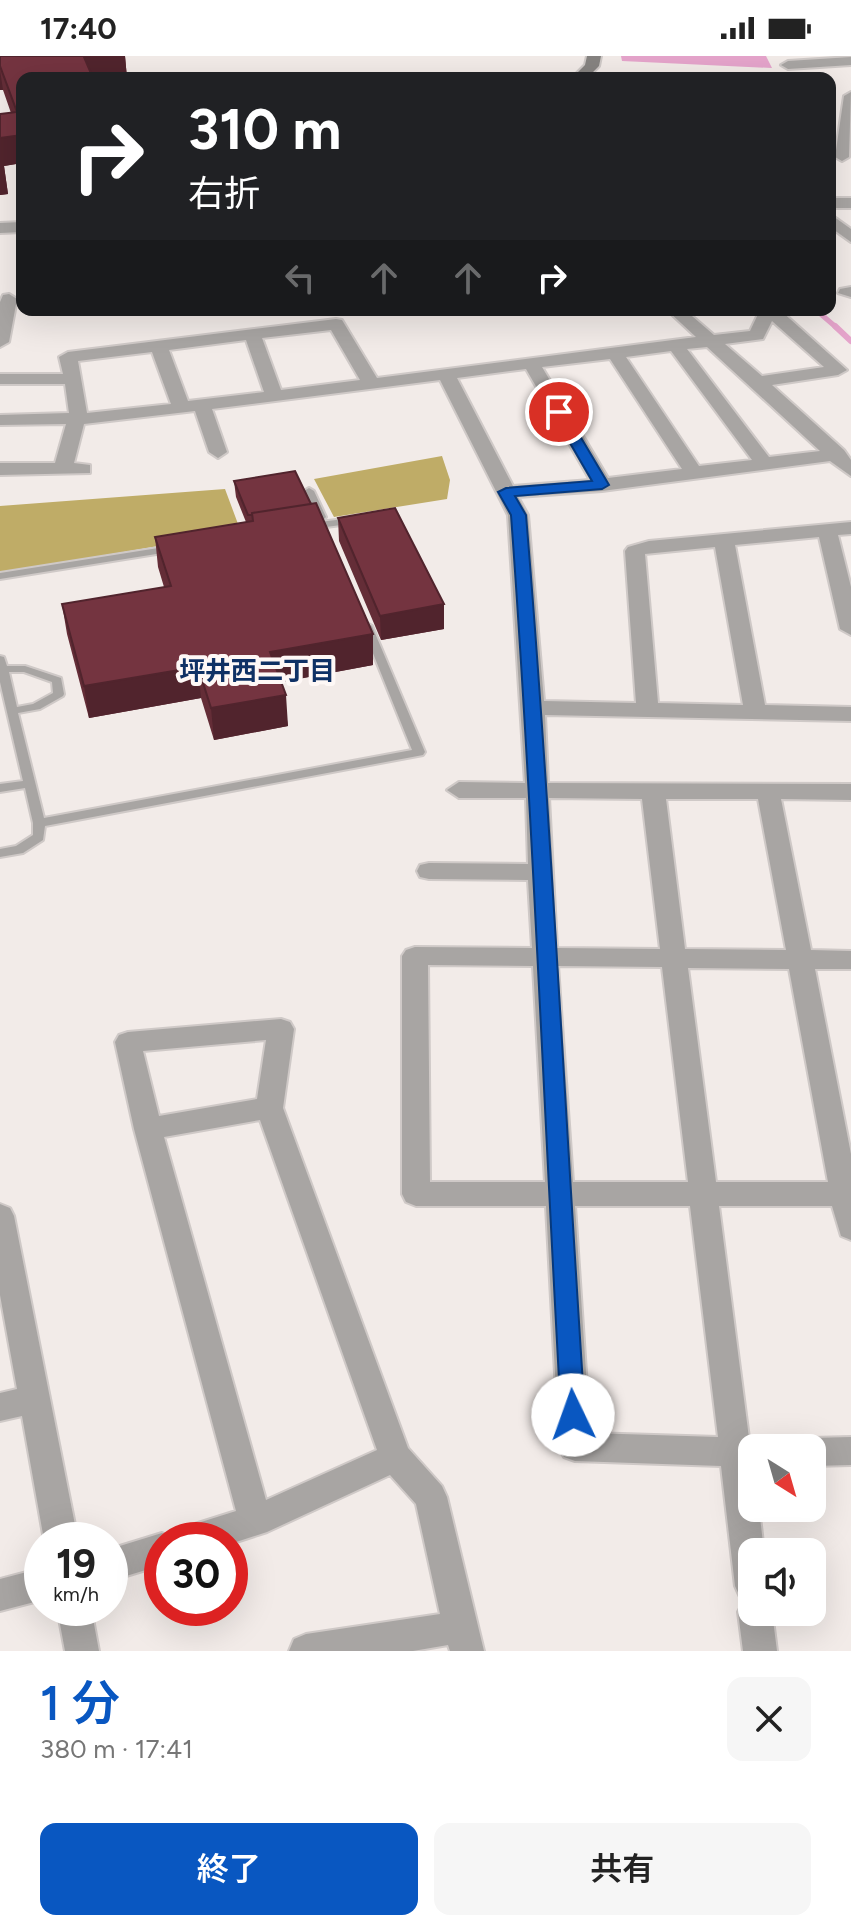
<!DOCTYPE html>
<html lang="ja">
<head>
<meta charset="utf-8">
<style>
  body { margin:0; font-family:Figtree,"Noto Sans JP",sans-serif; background:#f6f6f6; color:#222; height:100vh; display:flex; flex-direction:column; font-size:30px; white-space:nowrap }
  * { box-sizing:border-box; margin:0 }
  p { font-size:26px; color:#767676 }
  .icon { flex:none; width:44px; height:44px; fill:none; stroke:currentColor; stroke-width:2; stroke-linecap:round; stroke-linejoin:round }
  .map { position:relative; height:1595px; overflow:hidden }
  .details { display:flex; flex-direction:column; background:#fff; flex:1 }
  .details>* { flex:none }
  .guide { position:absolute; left:16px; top:16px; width:820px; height:244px; border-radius:16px; box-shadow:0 8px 32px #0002; background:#202124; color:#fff; overflow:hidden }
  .needle { width:52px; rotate:143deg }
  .tools { position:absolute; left:738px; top:1378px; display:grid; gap:16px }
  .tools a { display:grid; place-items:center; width:88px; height:88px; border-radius:16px; background:#fff; box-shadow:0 8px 32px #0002; font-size:40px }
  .speed { position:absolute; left:24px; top:1466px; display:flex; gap:16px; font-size:40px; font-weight:700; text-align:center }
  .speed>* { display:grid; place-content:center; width:104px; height:104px; border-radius:50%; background:#fff; box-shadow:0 8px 32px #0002; line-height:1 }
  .speed small { font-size:20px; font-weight:400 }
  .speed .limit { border:12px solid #d22; background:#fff; color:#111 }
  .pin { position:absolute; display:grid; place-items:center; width:68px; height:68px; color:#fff; margin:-34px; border:4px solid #fff; border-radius:50%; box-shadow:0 2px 8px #0007 }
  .me { position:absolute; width:88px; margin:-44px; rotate:357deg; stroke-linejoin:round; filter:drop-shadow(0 0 6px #0008) }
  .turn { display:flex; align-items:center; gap:28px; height:168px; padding:0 40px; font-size:36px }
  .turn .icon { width:104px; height:104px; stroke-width:2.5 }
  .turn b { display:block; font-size:56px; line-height:68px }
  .lanes { display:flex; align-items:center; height:76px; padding:0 40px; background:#0003; justify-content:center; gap:40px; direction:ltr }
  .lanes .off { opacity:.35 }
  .round { display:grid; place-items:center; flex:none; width:84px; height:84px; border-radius:16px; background:#f6f6f6 }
  .summary { display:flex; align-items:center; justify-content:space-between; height:136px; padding:0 40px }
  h1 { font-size:48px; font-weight:600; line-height:60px; color:#0957c1 }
  .cta { display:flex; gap:16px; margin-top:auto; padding:16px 40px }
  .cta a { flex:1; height:92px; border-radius:16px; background:#0957c1; color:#fff; font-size:32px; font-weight:600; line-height:92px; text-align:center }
  .cta a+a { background:#f6f6f6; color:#222 }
  .status { display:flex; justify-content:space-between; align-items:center; height:56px; padding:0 40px; background:#fff; direction:ltr }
  .status svg { height:22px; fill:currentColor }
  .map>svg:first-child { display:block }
  .forest { fill:#bfac67 }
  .water { fill:#e5a4cb }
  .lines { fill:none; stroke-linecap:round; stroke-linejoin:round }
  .stream-far1 { stroke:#e5a4cb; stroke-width:5 }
  .stream { stroke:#e5a4cb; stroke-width:6 }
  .lane-casing { stroke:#cfc9c7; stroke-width:4 }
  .street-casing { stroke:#cfc9c7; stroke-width:4 }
  .secondary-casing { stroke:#cfc9c7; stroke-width:4 }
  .lane { fill:#a8a5a3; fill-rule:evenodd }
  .street { fill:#a8a5a3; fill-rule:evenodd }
  .secondary { fill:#868380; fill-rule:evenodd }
  .wall { fill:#642d37 }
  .shaded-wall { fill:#51242d }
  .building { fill:#743440; stroke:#51242d; stroke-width:2 }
  .route { fill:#0957c1; stroke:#06397d; stroke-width:2 }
  .labels { text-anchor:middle; stroke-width:8; stroke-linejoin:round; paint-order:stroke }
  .neighbourhood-label { font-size:26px; font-weight:bold; fill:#0f3165; stroke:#fef8f6 }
</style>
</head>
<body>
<div class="status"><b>17:40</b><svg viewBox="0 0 49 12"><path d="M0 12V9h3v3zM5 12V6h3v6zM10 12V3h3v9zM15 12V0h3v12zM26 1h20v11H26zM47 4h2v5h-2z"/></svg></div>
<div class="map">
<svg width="851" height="1595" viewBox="0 0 851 1595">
  <rect width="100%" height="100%" fill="#f2ebe8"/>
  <!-- forest -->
  <path class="forest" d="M442,400l8,24 -3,19 -113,18 -20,-38z
    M225,433l16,43 -241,41v-67z"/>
  <!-- water -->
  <path class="water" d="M621,0h145l6,12 -150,-7z"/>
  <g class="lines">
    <!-- stream-far1 -->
    <path class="stream-far1" d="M816,254l21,18"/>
    <!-- stream -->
    <path class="stream" d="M835,270l16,15"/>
    <!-- lane casing -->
    <g class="lane-casing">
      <path id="lane" d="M309,432l5,3 12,26 -2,2 -3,1 -5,-3 -12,-26z
        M353,462l3,1v4l-45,6 -5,-3 5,-3z
        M171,490l5,3 -1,2 -175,28v-6z
        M367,567l5,3 53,126 -2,3 -378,71 -2,14 -20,13 -23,4v-8l16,-3 17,-11v-12l-8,-35 -25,4v-8l23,-3 -23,-99v-26l4,1 3,9h18l36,12 3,16 -1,2 -23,13 -22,4 26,105 368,-68 -50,-124zM9,616h15l28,10 1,11 -20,11 -16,3z"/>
    </g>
    <!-- street casing -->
    <g class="street-casing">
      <path id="street" d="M851,1v8l-63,4 -7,-4 7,-4z
        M851,36l-2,65 -7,4 -7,-4 9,-61z
        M830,142h21v10h-21z
        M830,158l21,15v13l-21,-15z
        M22,166v10l-22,1v-10z
        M851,231v10l-13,-4 2,-4z
        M9,238l8,5 -8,43 -9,5v-45l3,-7z
        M667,254h18l29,25 36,-4 10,-21h20l67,60 -9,5 -66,10 72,65 7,10v16l-21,-15 -228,30 -84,6 10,18 16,186 92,2 -11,-152 3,-4 21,-6 202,-19v12l-13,1 13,52v48l-11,-6 -21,-92 -84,8 30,160 86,2v14l-306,-6 3,68 303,1v16l-70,-1 30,151 40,1v18h-36l36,185v86l-10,-4 -9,-30h-113l30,232 14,4 3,6h-14v60h7l5,44h-12v60h20l5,39h-34l-5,-39 7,-13 -5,-2 -5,-11 -14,-120 -146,-5 -11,-4 -5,-10 -13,-241h-130l-10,-4 -4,-8v-238l4,-6 9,-3 117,1 -4,-68 -99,-1 -9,-2 -3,-6 3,-6 9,-2 99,1 -2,-66h-67l-12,-8 12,-8 66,1 -17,-268 -68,-135 -228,29 15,43 -9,6 -9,-6 -14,-41 -111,13 -10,39 16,2v8l-90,2v-12h55l11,-39 -66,1v-10l69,-2 -4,-29h-65v-10h63l-4,-17 9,-5 268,-33 6,1 35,58 319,-41zM772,265l52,46 -62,9 -37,-32 38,-5zM331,274l29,50 -79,10 -19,-52zM246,284l18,52 -76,9 -19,-51zM707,291l113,104 -51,6 -82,-108zM671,295l81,109 -53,6 -73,-109zM152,296l19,52 -84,9 -9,-52zM610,303l72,110 -74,9 -66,-111zM526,313l64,111 -77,6 -56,-108zM715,491l28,158 -85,-2 -13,-149zM549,742l93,1 18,150 -103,-1zM666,743h92l28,151 -101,-1zM428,909l105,1 12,216h-115zM558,910l104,1 26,215h-115zM688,912l101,1 39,213h-112zM575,1150h115l28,231 -128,-4z
        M281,963l9,3 4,7 -11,79 125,340 34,38 5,11 37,154h-34l-2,-6 -35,6h-124l5,-12 12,-5 134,-20 -24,-110 -26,-29 -123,57 -37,12v-4h-68v25l-52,16v-32l52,-16 13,7 4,-11 57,-18 -102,-382 -19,-87 4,-7 9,-3zM266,984l-9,59 -98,17 -16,-65zM260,1064l117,330 -111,50 -102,-363z
        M0,1148l10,4 4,8 64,324h-34l-22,-124 -22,5v-28l17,-4 -17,-94z
        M851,1381v28l-39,1v-18h-14l3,-6 11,-4z
        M42,1512v32l-42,11v-32z
        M57,1552h34l8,43h-34z"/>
    </g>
    <!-- secondary casing -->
    <g class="secondary-casing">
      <path id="secondary" d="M587,0h14l-2,10 -12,12h-15l13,-13z"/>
    </g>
    <!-- lane -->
    <use href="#lane" class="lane"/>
    <!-- street -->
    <use href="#street" class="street"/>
    <!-- secondary -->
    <use href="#secondary" class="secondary"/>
  </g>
  <!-- wall -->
  <path class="wall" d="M0,0h125l2,22h-105v85l-18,3 4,28 -8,1v-81l11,-1 -8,-23h-3z
    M234,425l139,153v31l-92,17 7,44 -74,14 -13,-42 -112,20 -22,-84 -5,-30 102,-17 -6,-20 -3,-30 91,-15 -10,-25z
    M338,462l106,86v25l-63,11 -42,-99z"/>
  <!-- shaded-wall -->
  <path class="shaded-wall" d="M90,0h35l2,22h-40l-3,-21z
    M0,14l3,20h-3z
    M22,79v28l-18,3 4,28 -8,1v-57z
    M444,548v25l-63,11 -1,-24z
    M373,578v31l-101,19 -2,-32z
    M198,611l3,31 -112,20 -5,-32z
    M286,639l2,31 -74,14 -3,-32z"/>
  <!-- building -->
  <path class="building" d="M0,0h90l-6,1 9,21h-71v57l-22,3v-24l17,-2 -17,-46z
    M295,415l16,33 -59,9v2h-4l-14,-34z
    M316,447l57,131 -103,18 16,43 -75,13 -13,-41 -114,19 -22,-82 109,-18 -16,-49 98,-16 -1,-8z
    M395,452l49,96 -64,12 -42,-98z"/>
  <!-- route -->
  <path class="route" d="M554,353h10l45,76 -7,4 -87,7 11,19c25,300 39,600 59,900l-4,8 -8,3 -8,-3 -4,-8c-17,-300 -28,-600 -50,-900l-13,-23 8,-4 86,-7 -40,-69z"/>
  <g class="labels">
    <!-- neighbourhood labels -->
    <g class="neighbourhood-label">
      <text x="257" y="624">坪井西二丁目</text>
    </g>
  </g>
</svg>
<div class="tools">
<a><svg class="needle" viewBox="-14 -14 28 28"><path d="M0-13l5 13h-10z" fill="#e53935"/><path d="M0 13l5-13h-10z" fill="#767676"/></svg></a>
<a><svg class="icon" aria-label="sound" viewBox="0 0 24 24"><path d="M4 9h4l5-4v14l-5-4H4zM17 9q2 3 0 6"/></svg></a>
</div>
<div class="speed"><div>19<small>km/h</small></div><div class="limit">30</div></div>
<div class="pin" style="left:559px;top:356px;background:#d93025"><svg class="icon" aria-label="arrive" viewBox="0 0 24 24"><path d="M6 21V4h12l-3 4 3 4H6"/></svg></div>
<svg class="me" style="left:573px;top:1359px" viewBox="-20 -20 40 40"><circle r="19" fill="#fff"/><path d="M0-13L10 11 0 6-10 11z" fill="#0957c1"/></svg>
<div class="guide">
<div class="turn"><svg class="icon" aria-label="right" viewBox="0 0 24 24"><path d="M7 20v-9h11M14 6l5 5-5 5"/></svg><div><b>310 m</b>右折</div></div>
<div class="lanes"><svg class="icon off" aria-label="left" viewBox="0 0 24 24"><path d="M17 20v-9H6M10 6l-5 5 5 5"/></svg><svg class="icon off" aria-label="ahead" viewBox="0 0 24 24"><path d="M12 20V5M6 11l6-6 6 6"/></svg><svg class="icon off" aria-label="ahead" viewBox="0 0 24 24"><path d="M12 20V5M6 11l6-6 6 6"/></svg><svg class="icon" aria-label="right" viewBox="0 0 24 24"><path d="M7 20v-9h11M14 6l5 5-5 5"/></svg></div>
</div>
</div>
<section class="details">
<div class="summary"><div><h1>1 分</h1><p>380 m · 17:41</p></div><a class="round"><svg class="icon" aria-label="close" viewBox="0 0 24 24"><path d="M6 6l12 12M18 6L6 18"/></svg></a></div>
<div class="cta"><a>終了</a><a>共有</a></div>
</section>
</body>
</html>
